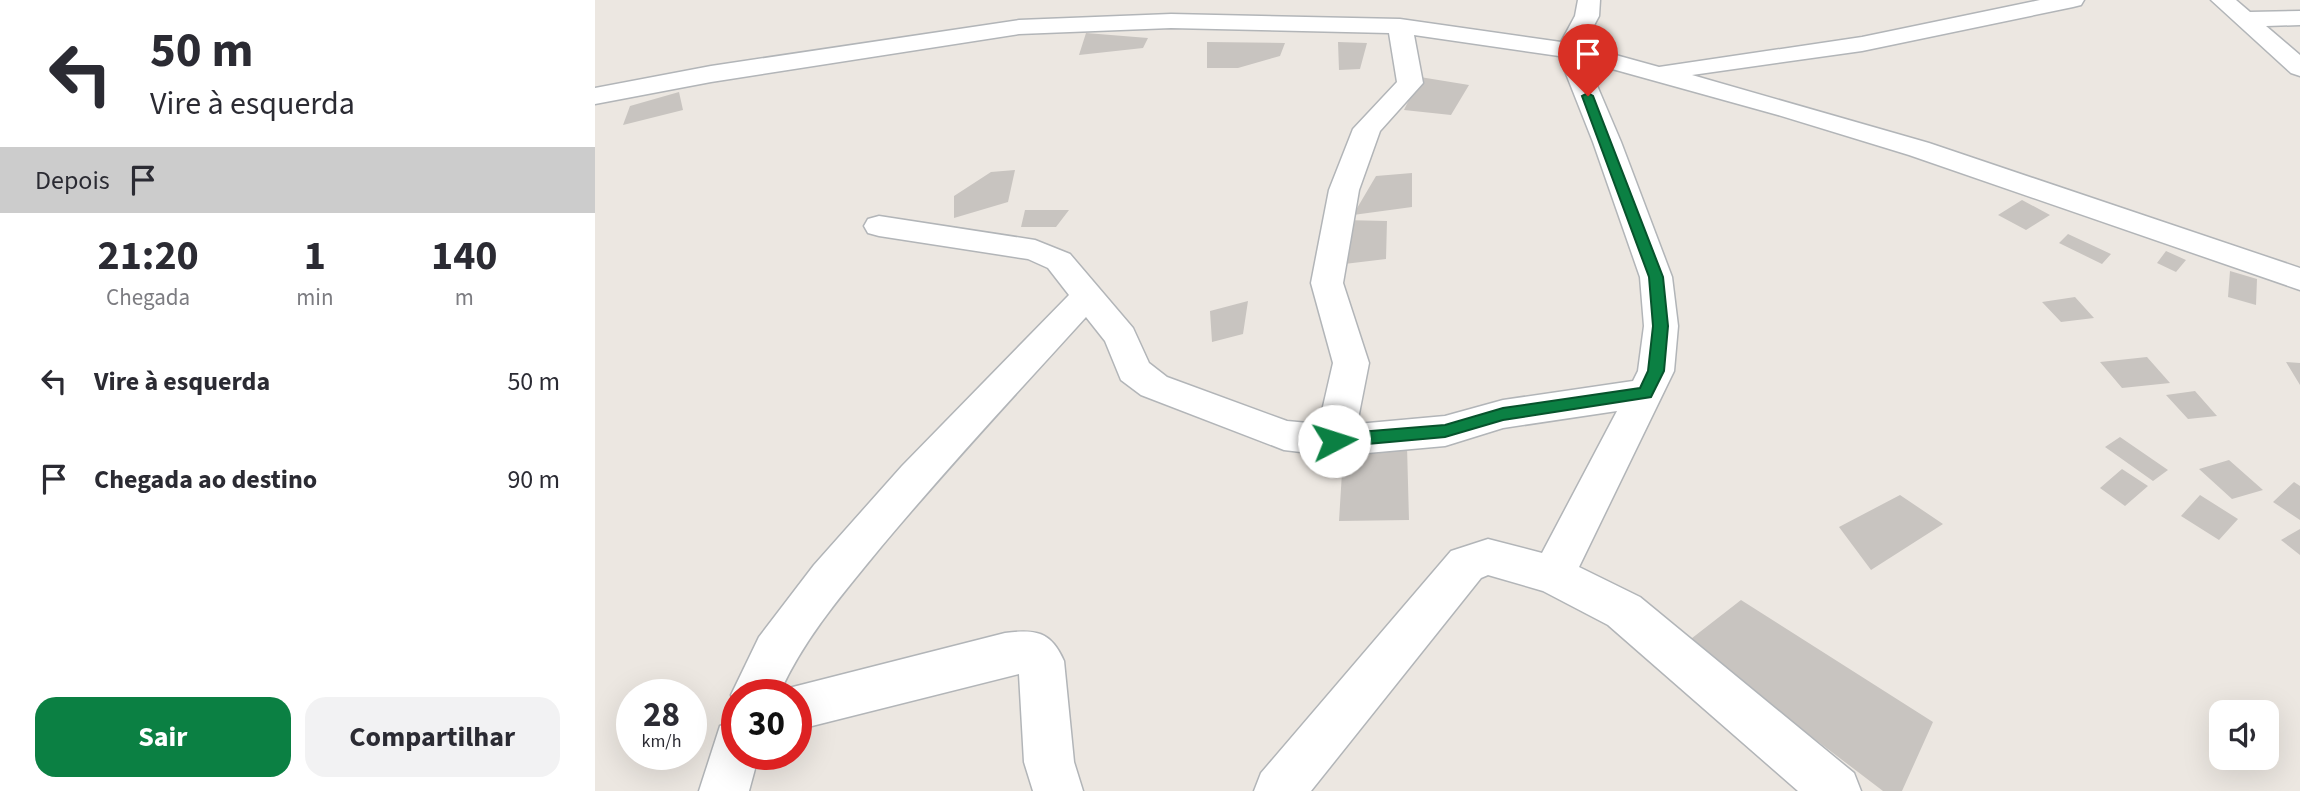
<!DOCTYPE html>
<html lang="pt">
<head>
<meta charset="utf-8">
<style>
  body { margin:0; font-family:"Source Sans 3",sans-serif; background:#f2f2f3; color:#2b2b33; height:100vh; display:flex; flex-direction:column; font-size:26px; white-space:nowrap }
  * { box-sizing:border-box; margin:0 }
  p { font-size:23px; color:#7c7c81 }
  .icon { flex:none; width:38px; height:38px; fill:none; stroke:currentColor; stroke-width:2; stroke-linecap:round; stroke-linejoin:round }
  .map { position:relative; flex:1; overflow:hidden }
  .drawer { display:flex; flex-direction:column; background:#fff; width:595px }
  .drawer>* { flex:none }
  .top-card { background:#fff; color:#2b2b33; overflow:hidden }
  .tools { position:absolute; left:1614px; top:700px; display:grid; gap:14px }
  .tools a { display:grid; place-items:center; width:70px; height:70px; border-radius:14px; background:#fff; box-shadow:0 7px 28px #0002; font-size:35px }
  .speed { position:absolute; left:21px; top:679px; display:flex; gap:14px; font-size:35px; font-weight:700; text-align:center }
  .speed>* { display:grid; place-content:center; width:91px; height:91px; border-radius:50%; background:#fff; box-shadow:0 7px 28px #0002; line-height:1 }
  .speed small { font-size:18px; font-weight:400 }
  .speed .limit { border:10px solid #d22; background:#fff; color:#111 }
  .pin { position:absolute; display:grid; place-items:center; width:60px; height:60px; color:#fff; margin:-72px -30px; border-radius:50% 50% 50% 0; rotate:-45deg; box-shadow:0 0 7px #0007 }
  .pin .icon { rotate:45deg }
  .me { position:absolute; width:77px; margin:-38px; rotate:85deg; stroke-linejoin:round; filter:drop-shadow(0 0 5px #0008) }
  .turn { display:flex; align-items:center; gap:24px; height:147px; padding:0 35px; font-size:32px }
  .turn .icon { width:91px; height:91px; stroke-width:2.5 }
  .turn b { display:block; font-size:49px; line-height:60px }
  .then { display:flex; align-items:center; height:66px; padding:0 35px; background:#0003; gap:14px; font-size:26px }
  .eta { display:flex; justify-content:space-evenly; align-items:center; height:119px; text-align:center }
  .eta b { font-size:42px; font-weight:700; line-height:49px }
  .action { display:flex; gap:14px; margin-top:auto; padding:14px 35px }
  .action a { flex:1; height:80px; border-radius:21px; background:#0b8043; color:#fff; font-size:28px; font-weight:700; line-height:80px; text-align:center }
  .action a+a { background:#f2f2f3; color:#2b2b33 }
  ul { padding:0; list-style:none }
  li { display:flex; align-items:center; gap:21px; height:98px; padding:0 35px }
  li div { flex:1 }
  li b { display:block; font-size:26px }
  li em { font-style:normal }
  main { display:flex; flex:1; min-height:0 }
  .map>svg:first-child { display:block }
  .building { fill:#c8c4c0 }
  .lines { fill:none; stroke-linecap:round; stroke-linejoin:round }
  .minor-casing { stroke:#b2b5b8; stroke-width:3 }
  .minor { fill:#fff; fill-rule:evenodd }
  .route { fill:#0b8043; stroke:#07532c; stroke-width:2 }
</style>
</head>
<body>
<main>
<section class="drawer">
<div class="top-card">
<div class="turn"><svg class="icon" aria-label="left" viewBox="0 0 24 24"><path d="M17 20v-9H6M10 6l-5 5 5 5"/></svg><div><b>50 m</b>Vire à esquerda</div></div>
<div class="then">Depois<svg class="icon" aria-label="arrive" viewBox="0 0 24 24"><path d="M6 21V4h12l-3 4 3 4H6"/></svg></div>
</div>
<div class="eta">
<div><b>21:20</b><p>Chegada</p></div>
<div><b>1</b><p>min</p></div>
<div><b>140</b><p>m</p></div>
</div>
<ul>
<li><svg class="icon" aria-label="left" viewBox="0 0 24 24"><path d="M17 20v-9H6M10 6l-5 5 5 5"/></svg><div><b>Vire à esquerda</b></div><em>50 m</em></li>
<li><svg class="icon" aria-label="arrive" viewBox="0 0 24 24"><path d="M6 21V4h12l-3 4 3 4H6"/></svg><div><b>Chegada ao destino</b></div><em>90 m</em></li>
</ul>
<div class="action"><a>Sair</a><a>Compartilhar</a></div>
</section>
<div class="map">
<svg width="1705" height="791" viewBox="0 0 1705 791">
  <rect width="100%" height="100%" fill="#ece7e1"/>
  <!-- building -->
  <path class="building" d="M491,33l62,5 -5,10 -64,7z
    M612,42l78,1 -5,13 -42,12h-31z
    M743,42l29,1 -7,26 -21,1z
    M825,77l49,8 -18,30 -47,-5z
    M84,92l4,18 -60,15 7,-19z
    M420,170l-7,32 -54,16v-22l37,-24z
    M817,173v34l-59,8 23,-39z
    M1427,200l28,15 -24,15 -28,-15z
    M430,210h44l-13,17h-35z
    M748,220l44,1 -1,38 -50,6z
    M1473,234l43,20 -9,10 -43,-21z
    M1571,251l20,9 -10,12 -19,-9z
    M1635,271l27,8 -1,26 -28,-8z
    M1480,297l19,21 -33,4 -19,-20z
    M653,301l-5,33 -31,8 -2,-31z
    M1552,357l23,26 -48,5 -22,-26z
    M1691,362l14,1v22z
    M1600,391l22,25 -29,3 -22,-24z
    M1525,437l48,33 -15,11 -48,-34z
    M752,440l60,6 2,74 -70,1 4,-65z
    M1634,460l34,30 -31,9 -33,-30z
    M1527,469l26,17 -23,20 -25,-18z
    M1699,482l6,4v34l-27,-18z
    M1305,495l43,29 -72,46 -32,-43z
    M1605,495l38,24 -19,21 -38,-24z
    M1705,529v26l-19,-15z
    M1146,600l192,122 -31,69h-19l-196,-149z"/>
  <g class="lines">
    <!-- minor casing -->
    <g class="minor-casing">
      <path id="minor" d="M983,0h22l-1,16 -16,30 76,21 203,-30 178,-37h44l-3,5 -8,2 -211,44 -170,24 237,68 371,125v22l-391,-135 -131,-40 -191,-53 34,80 51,135 6,49 -4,45 -95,196 61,30 214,176 7,18h-63l-190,-166 -65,-34 -55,-16 -7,3 -170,213h-57l7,-18 190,-222 37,-12 54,14 75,-142 -114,17 -58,18 -111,10 -50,-6 -143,-55 -20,-15 -16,-39 -19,-24c-69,76 -139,151 -205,230 -36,44 -76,90 -100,143l224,-57c30,-4 46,-2 59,28l10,101 9,29h-50l-9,-29 -5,-88 -223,56v-35h-59v13l-6,-13 28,-58 55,-72 88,-99 167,-171 -21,-27 -20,-9 -149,-23 -11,-3 -4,-7 4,-7 11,-3 156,24 35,14 63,74 16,35 18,14 120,44 32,3 14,-61 -22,-80 18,-93 24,-61 44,-47 -8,-49 -218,-5 -152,6 -308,48 -116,22v-16l116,-22 308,-46 152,-6 229,5 161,23 14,-26zM819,35l145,21 34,86 47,135 4,49 -6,45 -5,10 -130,19 -58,16 -88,8 12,-61 -26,-80 16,-93 21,-59 43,-48z
        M1616,0h25l14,12 50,-1v14l-34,1 34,29v21l-9,-3z
        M142,719v35h22l-10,37h-50l21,-65z"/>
    </g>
    <!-- minor -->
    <use href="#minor" class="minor"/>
  </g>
  <!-- route -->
  <path class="route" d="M993,93l5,3 70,181 5,49 -4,45 -13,26 -148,23 -58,17 -111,10 -6,-2 -2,-4 2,-5 6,-2 111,-9 58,-17 137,-20 8,-17 5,-45 -4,-49 -67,-181z"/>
</svg>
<div class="tools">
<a><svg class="icon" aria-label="sound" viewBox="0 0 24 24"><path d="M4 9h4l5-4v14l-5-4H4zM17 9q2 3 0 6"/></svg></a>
</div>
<div class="speed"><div>28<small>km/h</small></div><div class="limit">30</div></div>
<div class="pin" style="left:993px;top:96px;background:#d93025"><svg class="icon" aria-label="arrive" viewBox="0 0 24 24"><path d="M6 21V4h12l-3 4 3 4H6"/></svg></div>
<svg class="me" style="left:739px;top:441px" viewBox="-20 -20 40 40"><circle r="19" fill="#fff"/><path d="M0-13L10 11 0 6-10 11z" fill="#0b8043"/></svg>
</div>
</main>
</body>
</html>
